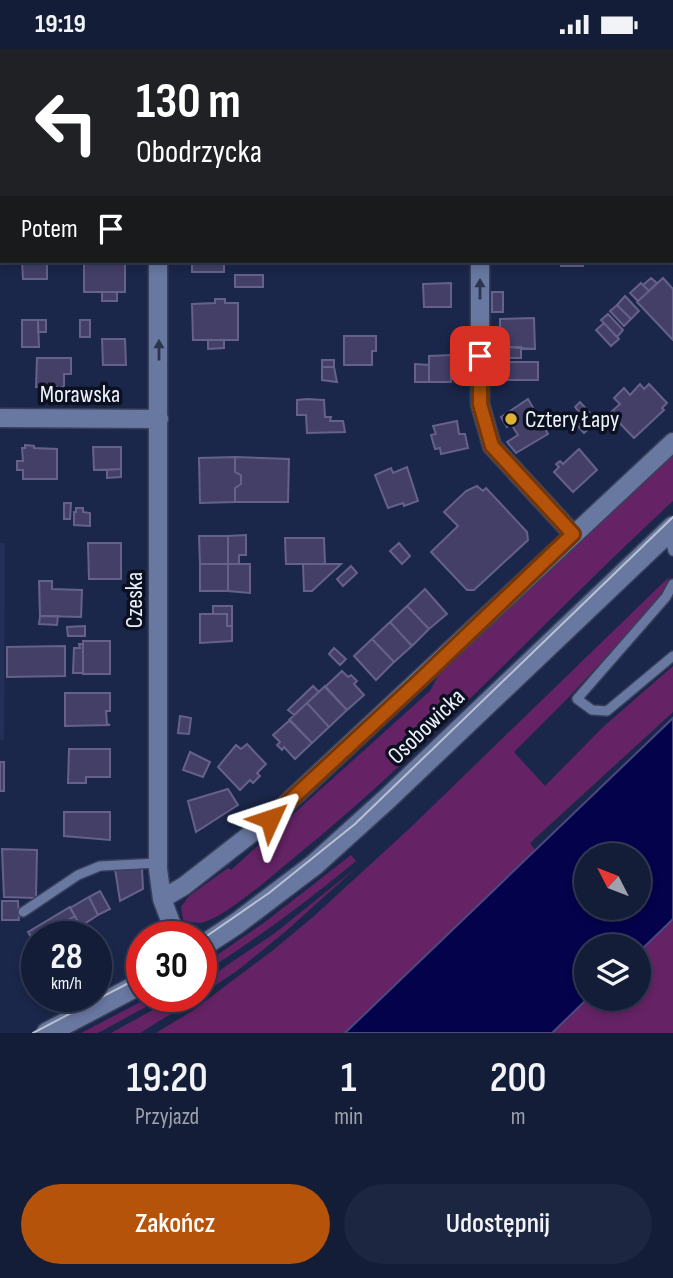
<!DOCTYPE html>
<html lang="pl">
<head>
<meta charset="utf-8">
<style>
  body { margin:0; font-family:"Sofia Sans Condensed",sans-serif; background:#1d2640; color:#f1f3f6; height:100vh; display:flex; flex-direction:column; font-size:26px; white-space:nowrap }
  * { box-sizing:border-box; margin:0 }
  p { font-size:23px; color:#9da2ae }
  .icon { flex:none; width:38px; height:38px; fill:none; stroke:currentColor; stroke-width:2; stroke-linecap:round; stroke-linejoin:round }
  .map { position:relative; height:984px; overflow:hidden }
  .drawer { display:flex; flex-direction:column; background:#141d38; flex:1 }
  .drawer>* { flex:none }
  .banner { position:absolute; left:0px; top:0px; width:674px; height:214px; box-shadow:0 4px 10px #0003,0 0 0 2px #333b53; background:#202124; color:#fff; overflow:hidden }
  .needle { width:46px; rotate:312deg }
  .tools { position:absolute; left:574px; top:794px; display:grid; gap:14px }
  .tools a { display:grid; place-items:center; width:77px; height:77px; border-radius:50%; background:#141d38; box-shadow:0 4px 10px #0003,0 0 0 2px #333b53; font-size:35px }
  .speed { position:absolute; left:21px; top:872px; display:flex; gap:14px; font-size:35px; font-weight:700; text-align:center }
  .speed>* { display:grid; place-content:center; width:91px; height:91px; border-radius:50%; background:#141d38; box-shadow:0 4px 10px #0003,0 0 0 2px #333b53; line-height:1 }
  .speed small { font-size:18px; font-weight:400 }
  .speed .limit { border:10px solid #d22; background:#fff; color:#111 }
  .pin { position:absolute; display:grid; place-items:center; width:60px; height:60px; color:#fff; margin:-30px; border-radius:14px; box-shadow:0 4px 10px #0006 }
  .me { position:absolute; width:77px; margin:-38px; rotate:48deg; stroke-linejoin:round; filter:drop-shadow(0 0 5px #0008) }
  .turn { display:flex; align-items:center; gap:24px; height:147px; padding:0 21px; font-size:32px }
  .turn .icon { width:91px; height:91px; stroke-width:2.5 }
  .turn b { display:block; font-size:49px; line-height:60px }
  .then { display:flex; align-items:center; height:66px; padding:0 21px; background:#0003; gap:14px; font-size:26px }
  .eta { display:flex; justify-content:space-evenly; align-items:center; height:119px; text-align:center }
  .eta b { font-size:42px; font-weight:600; line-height:49px }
  .cta { display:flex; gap:14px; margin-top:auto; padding:14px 21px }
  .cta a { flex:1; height:80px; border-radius:42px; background:#b45309; color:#fff; font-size:28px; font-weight:600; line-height:80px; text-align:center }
  .cta a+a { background:#1d2640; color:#f1f3f6 }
  .status { display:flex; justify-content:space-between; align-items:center; height:49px; padding:0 35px; background:#141d38; direction:ltr }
  .status svg { height:19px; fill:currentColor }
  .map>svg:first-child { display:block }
  .built { fill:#223058 }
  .green { fill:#652365 }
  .water { fill:#04024b; stroke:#4a4a80; stroke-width:2; fill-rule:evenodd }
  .building { fill:#443f67; stroke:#65618b; stroke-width:2 }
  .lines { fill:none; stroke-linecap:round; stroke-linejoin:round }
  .lane-casing { stroke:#39405c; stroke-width:12 }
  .street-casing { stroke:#39405c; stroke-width:21 }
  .secondary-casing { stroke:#39405c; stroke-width:24 }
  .lane { stroke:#6978a1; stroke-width:9 }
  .street { stroke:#6978a1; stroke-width:18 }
  .secondary { stroke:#6978a1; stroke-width:21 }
  .tram { stroke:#bbc1d1; stroke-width:2 }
  .oneway { fill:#2d354e }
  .route-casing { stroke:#753606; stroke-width:18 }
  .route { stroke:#b45309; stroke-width:12 }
  .poi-dot { fill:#deb133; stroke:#0c1121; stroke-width:2.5 }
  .labels { text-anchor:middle; stroke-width:7; stroke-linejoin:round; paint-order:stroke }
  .street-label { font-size:24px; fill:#eef2fb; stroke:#0c1121 }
  .poi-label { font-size:24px; fill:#eef2fb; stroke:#0c1121; text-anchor:start }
</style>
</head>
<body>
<div class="status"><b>19:19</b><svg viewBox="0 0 49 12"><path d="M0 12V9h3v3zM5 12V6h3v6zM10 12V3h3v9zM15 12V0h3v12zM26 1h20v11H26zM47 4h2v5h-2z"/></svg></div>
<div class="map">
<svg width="673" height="984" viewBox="0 0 673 984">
  <rect width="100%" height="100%" fill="#1b274a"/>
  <!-- built -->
  <path class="built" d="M0,494h5l-1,197h-4z"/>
  <!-- green -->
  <path class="green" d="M673,403v49c-129,119 -246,250 -383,360 -18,15 -65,56 -86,61 -8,2 -14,0 -21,-2l-2,-13 8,-11 39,-28 3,2 199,-179 9,-17 149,-143z
    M669,528l-6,18 -94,102 -55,55 31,34 58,-59 70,-61v46l-143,131 5,7 -190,183h-189l36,-22 80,-60 41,-34 96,-88z
    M351,806l5,6c-49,41 -101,79 -155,113v-8l64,-44z
    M357,818l-72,65 -47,38 -37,25v-12l74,-50z
    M673,870v114h-121l35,-34h52v-47z
    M152,947h14l-68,37h-17z
    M178,947h22l-60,37h-29z"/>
  <!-- water -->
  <path class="water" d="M673,669v201l-34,33v-5h-53l1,52 -35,34h-207zM586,807h53v52h-53z"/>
  <!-- building -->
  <path class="building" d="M22,212h25v18h-24z
    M84,212h41v31h-41z
    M192,212h32v11h-32z
    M561,212h22v5h-22z
    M235,226h28v12h-28z
    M651,229l6,5 -8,8 -6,-6z
    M663,229l10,11v51l-36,-38z
    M451,234v24h-27l-1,-23z
    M641,234l8,8 -11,10 -8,-8z
    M102,243h15v9h-15z
    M492,243h11v20h-11z
    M625,247l14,15 -8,8 -14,-14z
    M215,250h10v4h13v37h-45l-1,-36 23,-1z
    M617,256l14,14 -7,7 -14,-15z
    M608,265l15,16 -6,7 -16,-17z
    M534,269l1,31 -32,-2v3h-3v-31z
    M22,271h16l1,27h-17z
    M38,271h8v12h-8z
    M80,271h10v17h-10z
    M604,274l15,16 -8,7 -15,-16z
    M344,287h32v15h-4v14h-28z
    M102,290h23l1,26h-23z
    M208,291h16v8l-16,1z
    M503,298h18v11h-18z
    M451,306v27h-22v-26z
    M37,309h34v16h-7v13h-28z
    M322,311h12v7h-12z
    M506,313h32v18h-32z
    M415,315l14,1v17h-14z
    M322,318h12l3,15 -15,-2z
    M640,335l4,5 5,-5 18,19 -5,5 2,2 -30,28 -24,-25 10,-9 -6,-6 10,-10 6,7z
    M307,350l17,1 1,17h6l-1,4h13l2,11 -38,1 -1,-18h-9v-15z
    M528,350l20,35 -32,19 -9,-11 11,-7 -7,-11 -4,3 -6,-10z
    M580,353l17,19 -13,12 -8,-9 2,-2 -4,-5 5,-5 -4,-5z
    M457,372l2,13h6l3,14 -27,6 -1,-6 -5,1 -4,-14 5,-1 -3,-8z
    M25,396l9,1v2l23,1v30h-34v-9h-6v-9h6l-1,-13h3z
    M93,398h28v22l-27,1z
    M579,400l18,21 -24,22 -19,-20 5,-5 -3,-3 4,-3 3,3z
    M235,408v15l6,3v9l-6,4v14l-35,1 -1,-45z
    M235,408l54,2 -1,43h-53v-14l6,-4v-9l-6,-3z
    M407,418l11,34 -14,5 -1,-3 -15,5 -13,-33 16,-7 2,5z
    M121,420v8l-14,1v-8z
    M477,437l6,5 3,-3 41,44 1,8 -54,50h-7l-36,-38 27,-26 -14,-14 22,-21z
    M64,454h7l-1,16h-6z
    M76,459h7v4l7,1v13l-16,-1v-13h2z
    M246,486v20h-7v9h-11v-28z
    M199,487h29v28h-28z
    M285,489h39l1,26h-39z
    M88,494h33v36h-32z
    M399,494l11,13 -8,8 -12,-13z
    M200,515h28v27h-28z
    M228,515h22v29l-22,-2z
    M303,515h38l-29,27h-8z
    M351,517l6,7 -14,13 -6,-7z
    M39,532h13v8l30,1 -1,27 -41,-1z
    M425,540l22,25 -18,15 -22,-23z
    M213,557h19v20h-5v-12h-14z
    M407,557l22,23 -17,17 -22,-24z
    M200,565h27v12h5v15l-32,2z
    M40,567h18l-1,9 -18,-1z
    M390,573l22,24 -18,16 -22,-23z
    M85,577v10h-17l-1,-9z
    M372,590l22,23 -18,18 -22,-24z
    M83,592h27v33h-27z
    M79,595h4v29h-10l1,-25h6z
    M65,597v30l-58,1v-30z
    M334,599l12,11 -6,6 -11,-11z
    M342,622l6,6 3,-2 6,6 -3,3 10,11 -17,15 -22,-23z
    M313,637l6,6 -25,23 -6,-5z
    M325,637l22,24 -18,17 -22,-24z
    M65,644h45v18h-4l1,13 3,1 -45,1z
    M307,654l22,24 -17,16 -23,-23z
    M180,667l11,2 -2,16 -11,-1z
    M290,671l22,23 -17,16 -11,-12 -2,3 -5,-5 3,-3 -7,-7z
    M247,695l19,20 -9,9 3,3 -7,7 -3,-3 -10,10 -22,-23 18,-22 5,4z
    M69,700h41v28h-24v6h-18z
    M190,703l20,10 -7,15 -20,-7z
    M0,713h4v29h-4z
    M228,740l10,16 -42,27 -8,-31z
    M64,763h46v28l-46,-4z
    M2,800l35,1 -1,48 -32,-1z
    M142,819l1,21 -23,12 -5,-32z
    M100,842l10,18 -12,6 -9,-18z
    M89,848l9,18 -17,11 -11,-18z
    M2,852h16l1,19h-17z
    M70,858l5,9 -42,24 -5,-8z
    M75,867l11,20h-47z"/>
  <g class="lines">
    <!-- lane casing -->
    <g class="lane-casing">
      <path id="lane" d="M668,484l5,18
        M673,535l-7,13 -89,102 15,11 15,1 66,-55
        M23,863l55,-37 22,-9 58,-3"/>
    </g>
    <!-- street casing -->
    <g class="street-casing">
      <path id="street" d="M582,0l1,2
        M158,2v-2
        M672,106l1,1
        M158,212v608l4,30 14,37
        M480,212v143l12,42 81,88
        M0,369l159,1
        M162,850l22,-13 86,-67 403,-377"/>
    </g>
    <!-- secondary casing -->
    <g class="secondary-casing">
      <path id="secondary" d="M201,898l35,-23 78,-59 73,-66 286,-272
        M47,984l95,-50"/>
    </g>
    <!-- lane -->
    <use href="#lane" class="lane"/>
    <!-- street -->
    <use href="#street" class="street"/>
    <!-- secondary -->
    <use href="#secondary" class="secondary"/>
    <!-- tram -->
    <path class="tram" d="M201,891l68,-47 86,-69 318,-307
      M33,984l109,-57"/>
  </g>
  <!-- one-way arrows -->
  <defs><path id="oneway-solid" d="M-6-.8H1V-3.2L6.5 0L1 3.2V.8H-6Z" transform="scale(1.75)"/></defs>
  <g class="oneway">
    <use href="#oneway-solid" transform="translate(480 240) rotate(-90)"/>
    <use href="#oneway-solid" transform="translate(159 301) rotate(-90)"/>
  </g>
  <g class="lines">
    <!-- route casing -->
    <g class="route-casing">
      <path id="route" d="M270,770l149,-138 154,-147 -81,-88 -12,-42v-48"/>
    </g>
    <!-- route -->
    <use href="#route" class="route"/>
  </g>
  <!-- markers -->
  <circle class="poi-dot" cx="511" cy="370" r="7"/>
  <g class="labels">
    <!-- street labels -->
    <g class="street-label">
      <text x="80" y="353">Morawska</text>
      <text transform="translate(134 551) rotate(-90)" y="8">Czeska</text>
      <text transform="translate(426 677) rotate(-44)" y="8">Osobowicka</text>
    </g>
    <!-- poi labels -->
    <g class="poi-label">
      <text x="525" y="378">Cztery Łapy</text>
    </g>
  </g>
</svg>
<div class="tools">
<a><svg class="needle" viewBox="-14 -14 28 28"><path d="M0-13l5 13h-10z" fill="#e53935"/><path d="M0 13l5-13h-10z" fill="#9da2ae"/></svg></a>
<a><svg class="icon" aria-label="layers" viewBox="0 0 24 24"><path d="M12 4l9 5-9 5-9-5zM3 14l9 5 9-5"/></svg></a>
</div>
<div class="speed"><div>28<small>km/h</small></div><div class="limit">30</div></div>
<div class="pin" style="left:480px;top:307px;background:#d93025"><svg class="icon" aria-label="arrive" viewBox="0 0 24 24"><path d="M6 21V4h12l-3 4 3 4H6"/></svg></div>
<svg class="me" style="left:270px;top:770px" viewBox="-20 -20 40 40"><path d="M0-17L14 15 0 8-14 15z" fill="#b45309" stroke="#fff" stroke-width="4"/></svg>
<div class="banner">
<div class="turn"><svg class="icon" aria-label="left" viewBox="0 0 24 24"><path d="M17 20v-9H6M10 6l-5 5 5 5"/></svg><div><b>130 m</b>Obodrzycka</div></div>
<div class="then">Potem<svg class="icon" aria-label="arrive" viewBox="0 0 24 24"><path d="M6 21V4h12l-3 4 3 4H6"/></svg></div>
</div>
</div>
<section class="drawer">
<div class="eta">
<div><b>19:20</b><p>Przyjazd</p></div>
<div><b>1</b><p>min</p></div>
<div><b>200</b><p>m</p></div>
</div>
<div class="cta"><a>Zakończ</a><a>Udostępnij</a></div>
</section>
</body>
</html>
